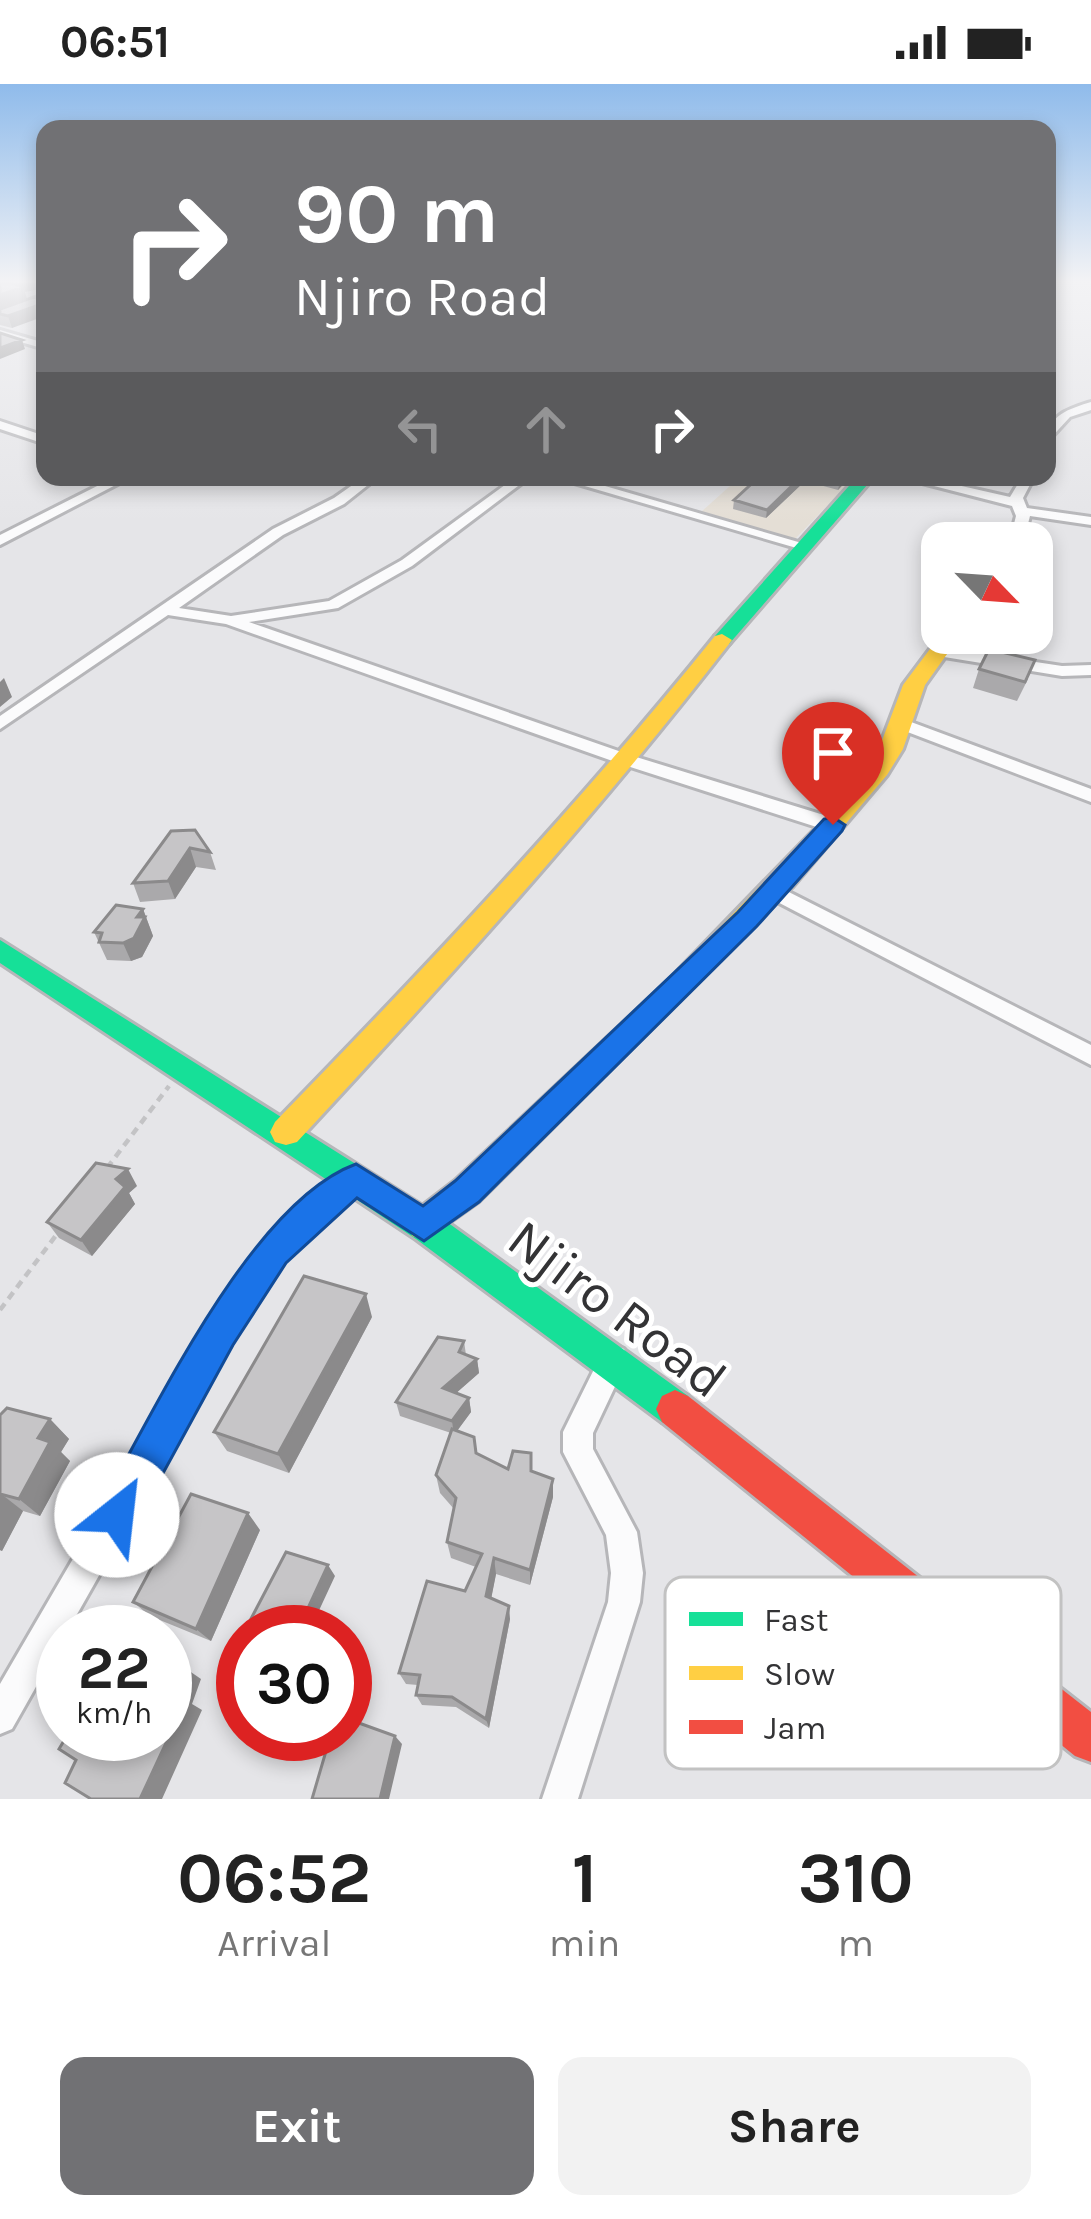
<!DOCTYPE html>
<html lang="en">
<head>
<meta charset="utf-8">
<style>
  body { margin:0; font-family:Karla,sans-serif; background:#f2f2f2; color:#222; height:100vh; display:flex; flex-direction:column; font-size:45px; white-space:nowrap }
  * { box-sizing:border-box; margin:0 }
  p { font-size:39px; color:#767676 }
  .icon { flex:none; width:66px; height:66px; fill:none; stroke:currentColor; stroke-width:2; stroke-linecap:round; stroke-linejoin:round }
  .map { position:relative; height:1715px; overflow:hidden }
  .drawer { display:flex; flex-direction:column; background:#fff; flex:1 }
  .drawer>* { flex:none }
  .guide { position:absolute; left:36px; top:36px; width:1020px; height:366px; border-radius:24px; box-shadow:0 6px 18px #0003; background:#717174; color:#fff; overflow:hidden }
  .needle { width:78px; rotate:115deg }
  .fabs { position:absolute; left:921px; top:438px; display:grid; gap:24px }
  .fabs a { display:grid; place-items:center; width:132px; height:132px; border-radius:24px; background:#fff; box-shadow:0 6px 18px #0003; font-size:60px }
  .speed { position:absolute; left:36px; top:1521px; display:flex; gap:24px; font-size:60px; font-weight:700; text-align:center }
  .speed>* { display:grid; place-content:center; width:156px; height:156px; border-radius:50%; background:#fff; box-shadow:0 6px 18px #0003; line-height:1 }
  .speed small { font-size:30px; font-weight:400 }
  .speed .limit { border:18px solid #d22; background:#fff; color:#111 }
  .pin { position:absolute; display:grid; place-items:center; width:102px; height:102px; color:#fff; margin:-123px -51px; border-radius:50% 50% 50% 0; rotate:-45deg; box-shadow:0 0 12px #0007 }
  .pin .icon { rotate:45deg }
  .me { position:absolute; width:132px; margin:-66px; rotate:29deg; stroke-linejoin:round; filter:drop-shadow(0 0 9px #0008) }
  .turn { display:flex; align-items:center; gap:42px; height:252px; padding:0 60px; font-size:54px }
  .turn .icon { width:156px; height:156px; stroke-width:2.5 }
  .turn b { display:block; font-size:84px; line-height:102px }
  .lanes { display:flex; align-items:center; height:114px; padding:0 60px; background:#0003; justify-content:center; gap:60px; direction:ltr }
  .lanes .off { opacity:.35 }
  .eta { display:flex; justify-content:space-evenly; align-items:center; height:204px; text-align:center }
  .eta b { font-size:72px; font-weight:700; line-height:84px }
  .primary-button { display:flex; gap:24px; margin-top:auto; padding:24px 60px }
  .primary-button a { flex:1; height:138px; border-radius:24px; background:#717174; color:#fff; font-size:48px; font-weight:700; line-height:138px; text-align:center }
  .primary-button a+a { background:#f2f2f2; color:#222 }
  .status { display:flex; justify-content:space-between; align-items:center; height:84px; padding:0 60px; background:#fff; direction:ltr }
  .status svg { height:33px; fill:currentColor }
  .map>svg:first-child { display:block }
  .education { fill:#e4ded5 }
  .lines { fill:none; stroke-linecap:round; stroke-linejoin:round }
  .street-casing { stroke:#b6b6b9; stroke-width:6 }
  .fast-casing { stroke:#b6b6b9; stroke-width:6 }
  .slow-casing { stroke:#b6b6b9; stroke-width:6 }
  .jam-casing { stroke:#b6b6b9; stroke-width:6 }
  .path { stroke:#c3c3c5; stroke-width:4.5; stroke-dasharray:8 6; stroke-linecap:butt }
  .street { fill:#fbfbfc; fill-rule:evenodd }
  .fast { fill:#16e098; fill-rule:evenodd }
  .slow { fill:#ffcf43; fill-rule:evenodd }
  .jam { fill:#f24e42; fill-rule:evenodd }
  .wall { fill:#aaa9ab }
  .shaded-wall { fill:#8b8a8b }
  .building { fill:#c6c5c7; stroke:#8b8a8b; stroke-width:3 }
  .route { fill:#1a73e8; stroke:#114b97; stroke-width:3 }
  .labels { text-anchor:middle; stroke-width:10; stroke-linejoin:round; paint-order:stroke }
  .near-street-label { font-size:54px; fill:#333335; stroke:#fff }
  .key { fill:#fff; stroke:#c2c2c2; stroke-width:3 }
  .key-label { font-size:33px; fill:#333335 }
</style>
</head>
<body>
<div class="status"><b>06:51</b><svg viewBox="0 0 49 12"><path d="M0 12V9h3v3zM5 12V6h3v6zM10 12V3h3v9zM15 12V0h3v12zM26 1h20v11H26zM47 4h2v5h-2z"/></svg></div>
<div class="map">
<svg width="1091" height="1715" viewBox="0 0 1091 1715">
  <rect width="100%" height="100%" fill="#e5e5e8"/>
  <!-- education -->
  <path class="education" d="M740,393h115l-60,62 -94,-27z"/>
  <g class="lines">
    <!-- street casing -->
    <g class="street-casing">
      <path id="street" d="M0,246l45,13v6l-45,-13z
        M1091,318v8l-21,7 -23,25c0,-27 22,-33 44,-40z
        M0,337l45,15v8l-45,-15z
        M115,393h16l-131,68v-10z
        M364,393h14l-34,27 -61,31 -104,73 52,8 98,-15 73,-41 114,-83h14l-118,89 -74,42 -89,14 384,134 207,64 2,5 -2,5h-14l-205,-66 -395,-140 -58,-9 -168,114v-13l273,-187 61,-31z
        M554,393h20l238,69 -12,3z
        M899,393h23l88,20 12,-20h12l-11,21 4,10 64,9v8l-61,-9 -7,27h-14l7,-27 -4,-10z
        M938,563l124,19 29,-1v10l-29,1 -130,-21v-6z
        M903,635l188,70v13l-194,-74 -3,-4z
        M773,800l318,161v20l-325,-169 -3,-5 3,-5z
        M357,1084l9,3 4,8 -4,8 -84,73 -51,82 -164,290h-4v7l-51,90 -12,5v-50l211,-362 53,-80 84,-71z
        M614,1261l10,4 4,10 -35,74v16l44,83 6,41 -3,29 -62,197h-36l66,-197 3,-29 -5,-38 -43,-83v-20l41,-83z"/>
    </g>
    <!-- fast casing -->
    <g class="fast-casing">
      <path id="fast" d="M857,393h17l-145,167h-14v-8z
        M0,856l440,277 248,179 6,13 -6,13 -13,6 -13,-6 -246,-183 -416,-276z"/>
    </g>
    <!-- slow casing -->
    <g class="slow-casing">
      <path id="slow" d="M942,549h20l-37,52 -22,64 -16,26 -95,112 -313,314 -55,39 -12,-4 -5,-11 5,-11 43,-33 215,-202 153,-158 52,-62 28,-74z
        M722,550l10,6 -3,4c-135,174 -282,336 -432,498l-11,3 -11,-3 -5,-10 5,-10c153,-157 302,-315 440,-486z"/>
    </g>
    <!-- jam casing -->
    <g class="jam-casing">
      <path id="jam" d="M675,1306l13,6 403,316v50l-16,-6 -413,-334 -6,-13 6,-13z"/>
    </g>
    <!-- path -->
    <path class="path" d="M107,1084l62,-82
      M0,1226l57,-76"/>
    <!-- street -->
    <use href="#street" class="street"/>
    <!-- fast -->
    <use href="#fast" class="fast"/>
    <!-- slow -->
    <use href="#slow" class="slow"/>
    <!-- jam -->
    <use href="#jam" class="jam"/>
  </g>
  <!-- wall -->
  <path class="wall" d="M45,209l-33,35 -12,-3v-16z
    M759,393h91l-12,13 -33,-9 -39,37 -33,-9 1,-9z
    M979,585l49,10 -11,22 -44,-13z
    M171,747l39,21 6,18 -20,-3 -21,32 -35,3 -7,-19z
    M143,825l10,27 -11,21 -11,4 -24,-1 -13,-28z
    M137,1102l-8,7 6,11 -43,52 -33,-18 -12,-16z
    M372,1233l-83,156 -62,-22 -13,-19z
    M464,1257l2,14 11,4 2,14 -23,20 13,5 2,14 -14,19 19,22 32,16 23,2 22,8v18l-23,88 -34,-11 -5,24 19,21 -21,109 -33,-21 -34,-2 -6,-10 2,-10 -12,-1 -7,-11 66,-82 11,-24 -25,-9 -4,-16 7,-33 -14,-16 -4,-18 15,-42 -51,-17 -4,-14z
    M0,1331l50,4 19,20 -8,13 9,9 -30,55 -17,-5 -21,40 -2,-1z
    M260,1446l-49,111 -61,-25 -17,-14z
    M728,1546l91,115 -13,8 -51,-12 -67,-51z"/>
  <!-- shaded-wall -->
  <path class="shaded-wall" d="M10,199h35v5l-20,4 2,7 -27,10v-14z
    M45,211v21l-33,12 -4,-12 28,-18z
    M22,256l3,9 -25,10v-11z
    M801,393h4v4l-39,37 1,-8z
    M844,393h6l-12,13 2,-9z
    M4,594l8,19 -12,10v-25z
    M190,764l6,19 -21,32 -7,-18z
    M143,825l10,27 -11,21 -11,4 -8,-18 14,-26z
    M128,1085l9,17 -8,7 6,11 -43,52 -11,-16 35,-61z
    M366,1210l6,23 -83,156 -11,-19z
    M477,1275l2,14 -33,29 -3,-14z
    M469,1314l2,14 -17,23 -2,-14z
    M50,1335l19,20 -8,13 9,9 -30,55 -21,-17 19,-61z
    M553,1395v18l-23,88v-15z
    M0,1409l23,18 -21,40 -2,-1z
    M248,1429l12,17 -49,111 -15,-12z
    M494,1474l2,16 -7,36 -3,-14z
    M328,1481l7,11 -26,56h-12z
    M509,1522l1,13 -21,109 -3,-9z
    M185,1584l16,11 -9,25 10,6 -40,89h-22z
    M395,1652l7,8 -13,55h-9z"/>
  <!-- building -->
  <path class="building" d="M0,199h11l12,4 -23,8z
    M45,209l-9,5 9,3v2l-37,13 -8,-2v-5z
    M0,249l22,7 -22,8z
    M759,393h42l-34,33 -33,-10z
    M823,393h21l-4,4z
    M989,565l46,11 -10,22 -46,-13z
    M195,746l15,22 -20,-4 -22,33 -35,2 38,-52z
    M116,821l27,4 -6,8h8l-11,21 -11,5 -24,-1 3,-9 -8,-1z
    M96,1079l32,6 -12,10 9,8 -44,53 -34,-18z
    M304,1192l62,18 -88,160 -64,-22z
    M438,1253l26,4 -5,11 18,7 -34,29 26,10 -17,23 -56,-19z
    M7,1324l43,11 -12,19 12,4 -31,57 -19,-5v-79z
    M452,1345l22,8 2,16 32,16 5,-18 18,2v18l22,8 -23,91 -36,-12 -8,38 23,10 -23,113 -34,-22 -36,-2 4,-20 -21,-2 28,-92 38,10 17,-37 -35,-12 9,-44 -20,-23z
    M191,1410l57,19 -52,116 -63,-27z
    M286,1468l42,13 -31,67h-53z
    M243,1551v19l-8,-4z
    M165,1580l20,4 -10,27 11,5 -46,99h-49l-26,-16 11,-23 -17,-11 9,-15h97z
    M345,1634l50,18 -15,63h-68l19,-65h14z"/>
  <!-- sky -->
  <linearGradient id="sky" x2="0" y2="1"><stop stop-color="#8fbbeb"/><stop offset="0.45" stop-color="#f3f3f5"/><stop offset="1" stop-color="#f3f3f5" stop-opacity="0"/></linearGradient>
  <rect width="1091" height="439" fill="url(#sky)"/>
  <!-- route -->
  <path class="route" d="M833,733l12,8 -3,6 -85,95 -278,276 -55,39 -67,-43 -71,65 -53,82 -101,185 -15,5 -14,-5 -6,-15 6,-14c54,-94 149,-299 253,-337l67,42 32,-25 283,-269 86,-93z"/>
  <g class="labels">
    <!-- near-street labels -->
    <g class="near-street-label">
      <text transform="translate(618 1224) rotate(37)" y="19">Njiro Road</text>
    </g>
  </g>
  <!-- legend -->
  <rect x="665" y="1493" width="396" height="192" rx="18" class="key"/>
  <rect x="689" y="1528" width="54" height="14" fill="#16e098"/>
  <rect x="689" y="1582" width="54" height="14" fill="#ffcf43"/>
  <rect x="689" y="1636" width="54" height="14" fill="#f24e42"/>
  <g class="key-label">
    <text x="764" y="1547">Fast</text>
    <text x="764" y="1601">Slow</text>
    <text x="764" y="1655">Jam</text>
  </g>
</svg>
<div class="fabs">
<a><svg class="needle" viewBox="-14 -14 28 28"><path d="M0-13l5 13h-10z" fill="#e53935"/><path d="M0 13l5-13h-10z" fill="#767676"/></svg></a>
</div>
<div class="speed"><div>22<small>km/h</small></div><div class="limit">30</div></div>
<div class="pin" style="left:833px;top:741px;background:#d93025"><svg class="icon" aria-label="arrive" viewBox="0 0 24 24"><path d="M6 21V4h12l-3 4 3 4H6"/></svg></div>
<svg class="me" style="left:117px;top:1431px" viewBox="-20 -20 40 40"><circle r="19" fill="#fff"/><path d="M0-13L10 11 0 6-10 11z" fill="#1a73e8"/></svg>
<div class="guide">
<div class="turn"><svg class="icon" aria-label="right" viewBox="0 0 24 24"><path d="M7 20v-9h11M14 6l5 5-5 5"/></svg><div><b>90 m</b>Njiro Road</div></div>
<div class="lanes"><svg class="icon off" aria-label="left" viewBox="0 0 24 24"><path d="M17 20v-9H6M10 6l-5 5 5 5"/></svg><svg class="icon off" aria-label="ahead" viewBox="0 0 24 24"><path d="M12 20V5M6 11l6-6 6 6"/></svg><svg class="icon" aria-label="right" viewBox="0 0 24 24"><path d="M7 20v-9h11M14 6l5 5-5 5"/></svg></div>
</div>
</div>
<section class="drawer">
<div class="eta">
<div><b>06:52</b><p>Arrival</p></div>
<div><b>1</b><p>min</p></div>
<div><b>310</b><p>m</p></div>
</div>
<div class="primary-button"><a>Exit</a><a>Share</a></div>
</section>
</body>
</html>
